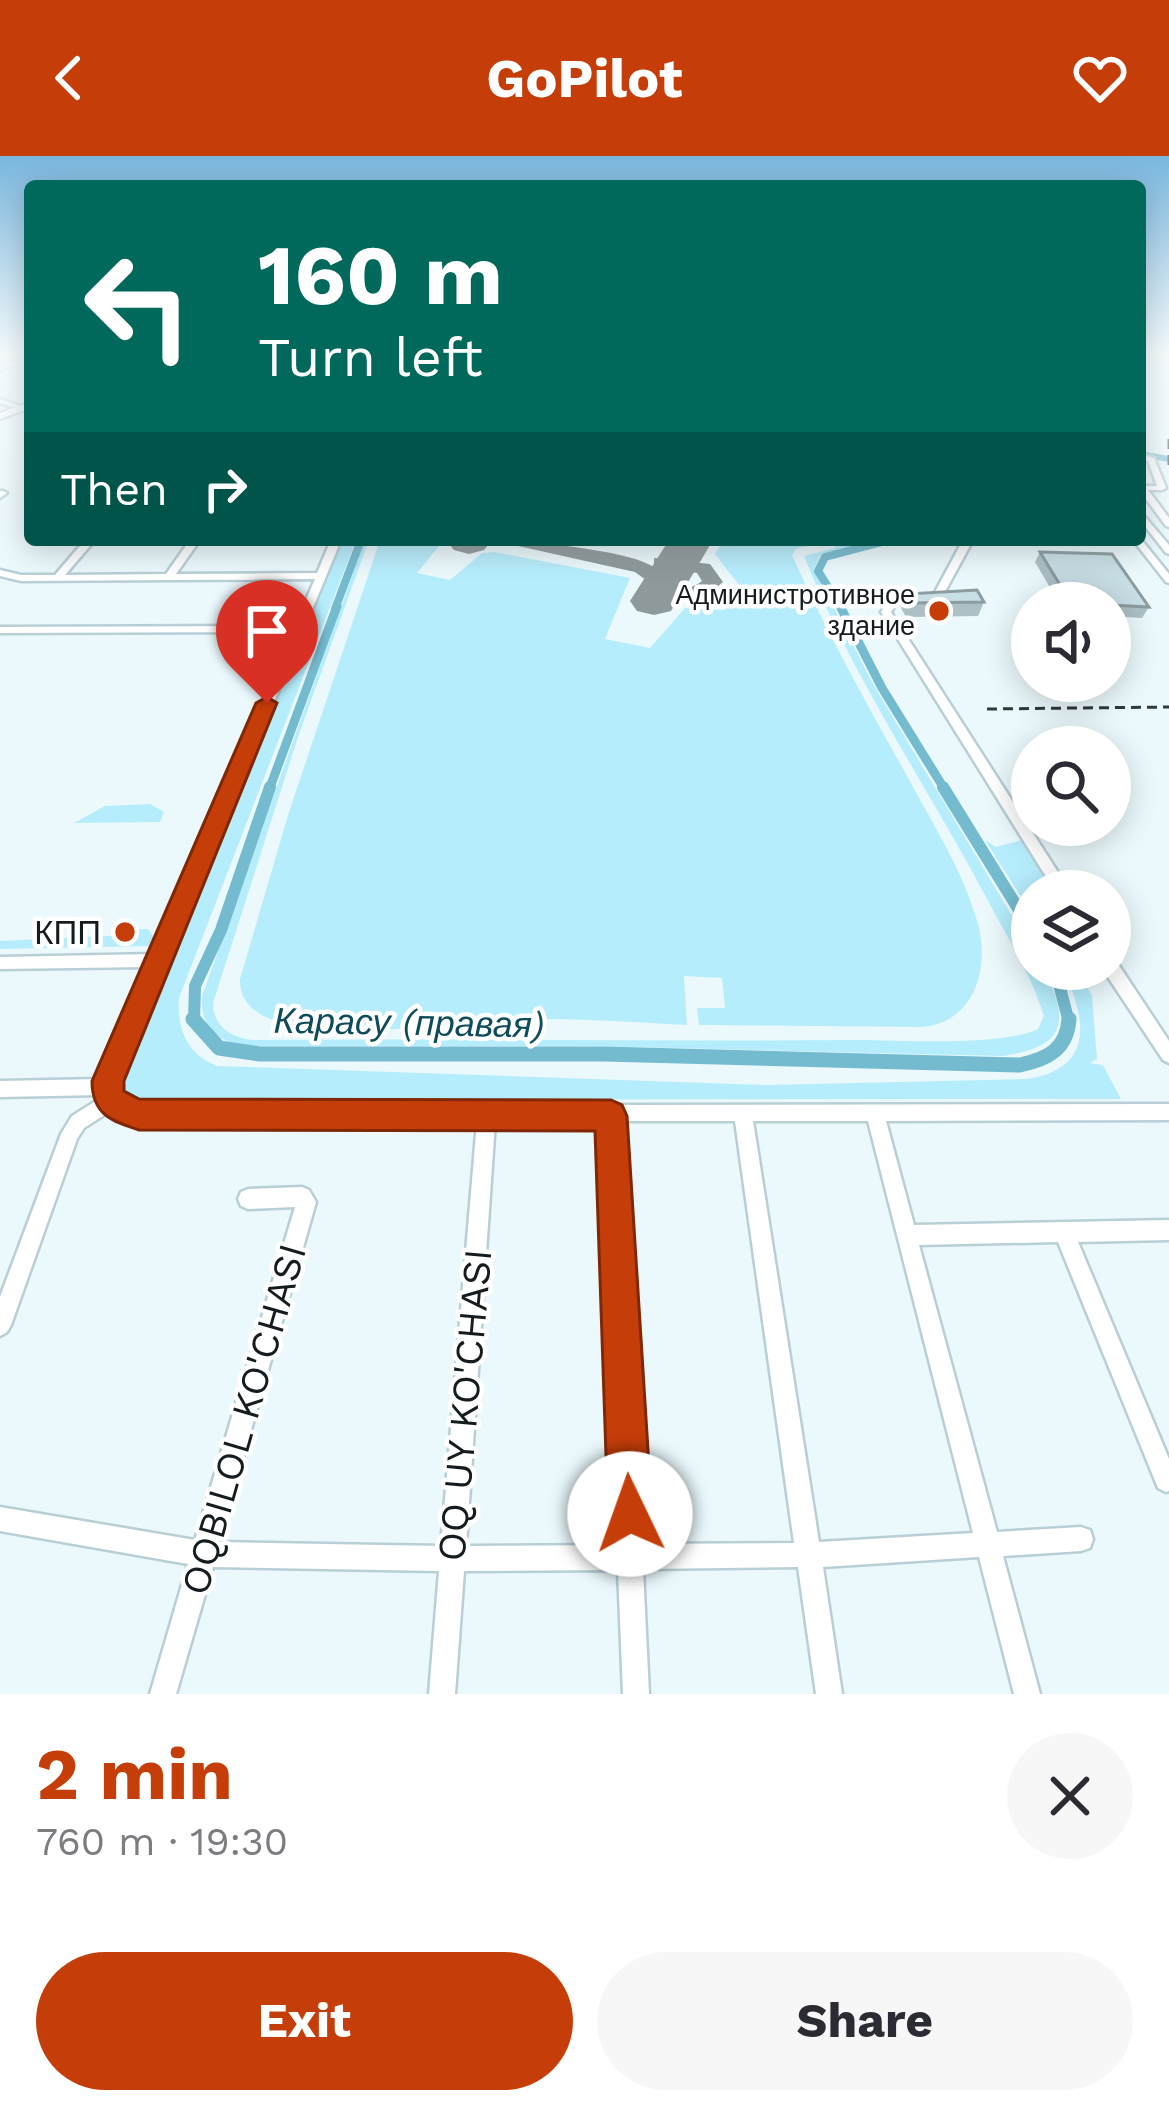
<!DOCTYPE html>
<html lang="en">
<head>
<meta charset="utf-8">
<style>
  body { margin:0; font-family:"Work Sans",sans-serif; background:#f7f7f7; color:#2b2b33; height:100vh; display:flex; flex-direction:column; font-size:45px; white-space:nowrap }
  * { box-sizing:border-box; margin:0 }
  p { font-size:39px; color:#7c7c81 }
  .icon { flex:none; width:66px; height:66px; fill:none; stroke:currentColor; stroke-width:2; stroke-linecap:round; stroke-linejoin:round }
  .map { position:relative; height:1538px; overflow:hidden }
  .details { display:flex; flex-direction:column; background:#fff; flex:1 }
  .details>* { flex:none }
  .banner { position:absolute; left:24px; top:24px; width:1122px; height:366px; border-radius:12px; box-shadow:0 6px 30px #0003; background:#00695c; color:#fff; overflow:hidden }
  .tools { position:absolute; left:1011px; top:426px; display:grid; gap:24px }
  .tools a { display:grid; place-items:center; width:120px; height:120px; border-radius:50%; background:#fff; box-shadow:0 6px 30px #0003; font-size:60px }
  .pin { position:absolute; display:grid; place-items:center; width:102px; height:102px; color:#fff; margin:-123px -51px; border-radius:50% 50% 50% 0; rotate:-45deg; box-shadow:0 0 12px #0007 }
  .pin .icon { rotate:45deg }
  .me { position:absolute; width:132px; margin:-66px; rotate:357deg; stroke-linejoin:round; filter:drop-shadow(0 0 9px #0008) }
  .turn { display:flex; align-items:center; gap:42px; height:252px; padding:0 36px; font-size:54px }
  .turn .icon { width:156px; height:156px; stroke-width:2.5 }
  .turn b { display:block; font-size:84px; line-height:102px }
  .then { display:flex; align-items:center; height:114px; padding:0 36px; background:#0003; gap:24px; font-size:45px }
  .round { display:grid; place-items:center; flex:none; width:126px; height:126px; border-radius:63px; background:#f7f7f7 }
  .head { display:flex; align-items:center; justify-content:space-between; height:204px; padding:0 36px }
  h1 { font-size:72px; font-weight:700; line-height:90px; color:#c53d08 }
  .action { display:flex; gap:24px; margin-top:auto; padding:24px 36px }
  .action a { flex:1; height:138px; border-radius:72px; background:#c53d08; color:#fff; font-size:48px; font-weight:700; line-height:138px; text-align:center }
  .action a+a { background:#f7f7f7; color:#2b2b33 }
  header { display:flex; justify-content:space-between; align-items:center; height:156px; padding:0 36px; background:#c53d08; color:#fff; font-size:54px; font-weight:700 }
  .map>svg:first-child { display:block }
  .green { fill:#b6edfc }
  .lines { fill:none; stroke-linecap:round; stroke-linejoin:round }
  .canal-far4 { stroke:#75bbcf; stroke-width:6 }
  .canal-far3 { stroke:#75bbcf; stroke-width:8 }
  .canal-far2 { stroke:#75bbcf; stroke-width:9 }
  .canal-far1 { stroke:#75bbcf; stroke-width:12 }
  .canal { stroke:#75bbcf; stroke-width:15 }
  .taxiway { fill:#8e999c; fill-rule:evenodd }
  .runway { fill:#8e999c; fill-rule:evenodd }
  .minor-casing { stroke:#b8cfd6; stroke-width:5 }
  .major-casing { stroke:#b8cfd6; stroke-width:4 }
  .minor { fill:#fff; fill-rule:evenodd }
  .major { fill:#fff; fill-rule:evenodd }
  .rail { stroke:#30393c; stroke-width:3; stroke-dasharray:10 6; stroke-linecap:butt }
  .wall { fill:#acc0c5 }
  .building { fill:#c8dfe5; stroke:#8c9ca0; stroke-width:3 }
  .route { fill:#c53d08; stroke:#802805; stroke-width:3 }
  .poi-dot { fill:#c53d08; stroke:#fff; stroke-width:4.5 }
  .labels { text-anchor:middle; stroke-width:9; stroke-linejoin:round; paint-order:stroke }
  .far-poi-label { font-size:27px; fill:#141c1f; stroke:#fff; text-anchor:end }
  .poi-label { font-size:33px; fill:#141c1f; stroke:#fff; text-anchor:end }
  .water-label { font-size:36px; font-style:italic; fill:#0e4c5b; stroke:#fff }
  .near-street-label { font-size:39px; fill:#141c1f; stroke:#fff }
</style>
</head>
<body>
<header><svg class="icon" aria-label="back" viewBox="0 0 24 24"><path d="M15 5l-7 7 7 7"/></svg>GoPilot<svg class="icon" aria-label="heart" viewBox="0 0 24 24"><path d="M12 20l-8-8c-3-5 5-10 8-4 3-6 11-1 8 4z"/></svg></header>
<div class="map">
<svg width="1169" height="1538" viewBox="0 0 1169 1538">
  <rect width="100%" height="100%" fill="#ebf9fd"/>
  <!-- green -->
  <path class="green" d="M343,384h13l-177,458c-2,32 8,56 38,68l550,19 260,-6c69,-11 59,-61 36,-110h42l6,9 -27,3 8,15 5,63 -7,4 13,2 18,34 -989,1 -10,-11 2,-22z
    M365,384h4l-71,197 -85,266c0,24 19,35 41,37 201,-2 402,2 603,0 45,0 143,7 181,-11l6,-13c-13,-42 -37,-79 -57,-117 -61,-115 -135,-222 -183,-343l31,-8v-8h41l-56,16 -6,13 59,115 159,265v20h11c28,52 23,79 -42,87l-413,-10h-337c-31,-2 -51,-17 -49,-50z
    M380,384h64l-27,33 33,7 32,-27 13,-1 135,26 -25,61 45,9 35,-40 40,2 14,-25 -24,-31 9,-14h105l-33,9 -4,6c35,78 77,153 119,228 24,45 53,90 67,141 12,46 -4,99 -57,103l-222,-2 -2,-17h28l-3,-30 -38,-2 3,49c-59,-3 -118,-7 -177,-6 -50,1 -273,43 -270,-40l49,-167z
    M150,648l14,8 -4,10 -86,1 31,-17z
    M985,684l11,7 26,-7 33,51h-23v23z
    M131,773h17l6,8 -4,9 -150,3v-8l128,-6z"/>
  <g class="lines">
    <!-- canal-far4 -->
    <path class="canal-far4" d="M1140,298l29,5"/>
    <!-- canal-far3 -->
    <path class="canal-far3" d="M335,453l26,-69
      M842,453l-24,-38 7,-14 65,-17"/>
    <!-- canal-far2 -->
    <path class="canal-far2" d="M840,450l42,82 63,102
      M269,634l68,-184"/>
    <!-- canal-far1 -->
    <path class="canal-far1" d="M943,631l89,144
      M1055,813l14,53
      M194,866l1,-36 26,-56 49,-143"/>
    <!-- canal -->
    <path class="canal" d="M193,863l26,29 41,6h344l416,11c28,-6 47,-16 49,-46"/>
    <!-- taxiway -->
    <path class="taxiway" d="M491,384c32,0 130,10 157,24 22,11 29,36 54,17l-5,-8 -43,-7v-8l56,6 13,18 -20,17 -29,2 -39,-29z"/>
    <!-- runway -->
    <path class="runway" d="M492,384l-8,10 -15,4 -15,-4 -7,-9z
      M669,384h44l-42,71 -17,4 -17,-4 -7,-10z"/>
    <!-- minor casing -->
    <g class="minor-casing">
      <path id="minor" d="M30,200v4l-30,10v-4z
        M0,243l18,6 1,1 -3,2 -16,-5z
        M1140,298l14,4 12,30 -4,2h-14l21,28v9l-3,-1 -26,-35v-5h17l-9,-25 -8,-2z
        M0,335h3l4,2 -7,5z
        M1140,355l29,34v9l-3,-1 -26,-33z
        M1140,382l29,36v9l-3,-1 -33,-42h7z
        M85,384h10l-30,35 101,-1 24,-34h10l-24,34 141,-1 14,-33h10l-224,541 2,15 21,10 1029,-2v16l-283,1 28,104 255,-5v20l-91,2 91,217v32l-3,1 -8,-4 -100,-246 -139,3 78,287 84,-5 9,3 3,9 -3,9 -9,3 -78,5 37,138h-26l-35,-137 -156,10 19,127h-26l-18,-127 -155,2 6,125h-26l-5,-124 -154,1 -9,123h-26l10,-123 -226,-4 -37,127h-26l38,-130 -188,-33v-24l195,33 100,-333 -47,2 -7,-3 -3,-7 3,-7 7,-3 54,-2 7,3 7,12 -97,340 222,4 36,-424h-338l-27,-12 -28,18 -7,11 -66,186 -4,7 -7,4v-39l61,-163 11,-18 30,-19 -1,-2 -101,2v-16l100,-2 48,-112 -148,2v-12l154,-3 161,-375 -294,2 -21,-5v-6l21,5h34zM620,965h115l59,422 -152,1zM753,965h115l105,412 -154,9zM495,966h107l15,423 -151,1z
        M963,384h10l-32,59 -45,5 -5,8 179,279h-15l-174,-279 8,-13 45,-5z
        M1015,384h69l-5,3h-59z
        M0,471l286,-1 5,3 -5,3 -286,1z
        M1110,804l6,1 53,80v22l-6,-3 -59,-89 6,-2z"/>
    </g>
    <!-- major casing -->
    <g class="major-casing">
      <path id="major" d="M30,246v6l-30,11v-6z"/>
    </g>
    <!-- minor -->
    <use href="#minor" class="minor"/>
    <!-- major -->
    <use href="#major" class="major"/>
    <!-- rail -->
    <path class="rail" d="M1169,283v32
      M987,553l182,-2"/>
  </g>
  <!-- wall -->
  <path class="wall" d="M1040,396l109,55 -7,11 -32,-2v-13h-51l-24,-41z
    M906,438l78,8 -6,14 -72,1 -5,-9z"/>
  <!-- building -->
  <path class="building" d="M1040,396l72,2 37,53 -39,-2v-2h-39z
    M977,434l7,12 -73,1 -5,-9z"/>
  <!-- sky -->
  <linearGradient id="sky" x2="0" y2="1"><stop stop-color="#7ab7de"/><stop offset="0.48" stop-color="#f6fcfe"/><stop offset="1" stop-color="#f6fcfe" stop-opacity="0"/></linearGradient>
  <rect width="1169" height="414" fill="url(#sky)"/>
  <!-- route -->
  <path class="route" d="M267,541l10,6 -153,378v10l15,8 472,1 11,5 5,11 25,398 -7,15 -15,7 -16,-7 -6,-15 -13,-383 -456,-1c-28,-9 -47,-16 -47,-49l164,-378z"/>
  <!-- markers -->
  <g class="poi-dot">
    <circle cx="939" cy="455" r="12"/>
    <circle cx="125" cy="776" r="12"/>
  </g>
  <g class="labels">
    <!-- far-poi labels -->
    <g class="far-poi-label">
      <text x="915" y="448">Администротивное<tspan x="915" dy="31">здание</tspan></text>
    </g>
    <!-- poi labels -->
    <g class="poi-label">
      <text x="101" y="788">КПП</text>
    </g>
    <!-- water labels -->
    <g class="water-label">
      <text transform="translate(409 866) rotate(1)" y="13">Карасу (правая)</text>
    </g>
    <!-- near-street labels -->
    <g class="near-street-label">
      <text transform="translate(464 1249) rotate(-85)" y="14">OQ UY KO'CHASI</text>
      <text transform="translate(243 1263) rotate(-74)" y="14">OQBILOL KO'CHASI</text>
    </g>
  </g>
</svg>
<div class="tools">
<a><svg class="icon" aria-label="sound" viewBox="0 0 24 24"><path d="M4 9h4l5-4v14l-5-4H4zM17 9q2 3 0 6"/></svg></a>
<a><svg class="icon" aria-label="search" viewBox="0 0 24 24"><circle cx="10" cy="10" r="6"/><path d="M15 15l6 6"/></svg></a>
<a><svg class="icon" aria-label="layers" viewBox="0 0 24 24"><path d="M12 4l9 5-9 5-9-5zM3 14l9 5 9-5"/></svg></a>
</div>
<div class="pin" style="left:267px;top:547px;background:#d93025"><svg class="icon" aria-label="arrive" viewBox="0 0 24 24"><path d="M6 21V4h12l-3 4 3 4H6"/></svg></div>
<svg class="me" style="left:630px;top:1358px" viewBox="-20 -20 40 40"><circle r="19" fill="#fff"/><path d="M0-13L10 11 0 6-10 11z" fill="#c53d08"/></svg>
<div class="banner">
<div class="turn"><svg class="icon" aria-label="left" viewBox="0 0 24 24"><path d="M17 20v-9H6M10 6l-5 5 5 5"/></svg><div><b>160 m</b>Turn left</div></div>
<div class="then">Then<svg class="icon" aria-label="right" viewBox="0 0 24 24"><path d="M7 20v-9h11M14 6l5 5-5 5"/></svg></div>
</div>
</div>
<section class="details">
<div class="head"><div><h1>2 min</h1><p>760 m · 19:30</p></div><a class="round"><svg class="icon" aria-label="close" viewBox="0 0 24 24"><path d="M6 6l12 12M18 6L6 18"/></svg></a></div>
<div class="action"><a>Exit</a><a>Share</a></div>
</section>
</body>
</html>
